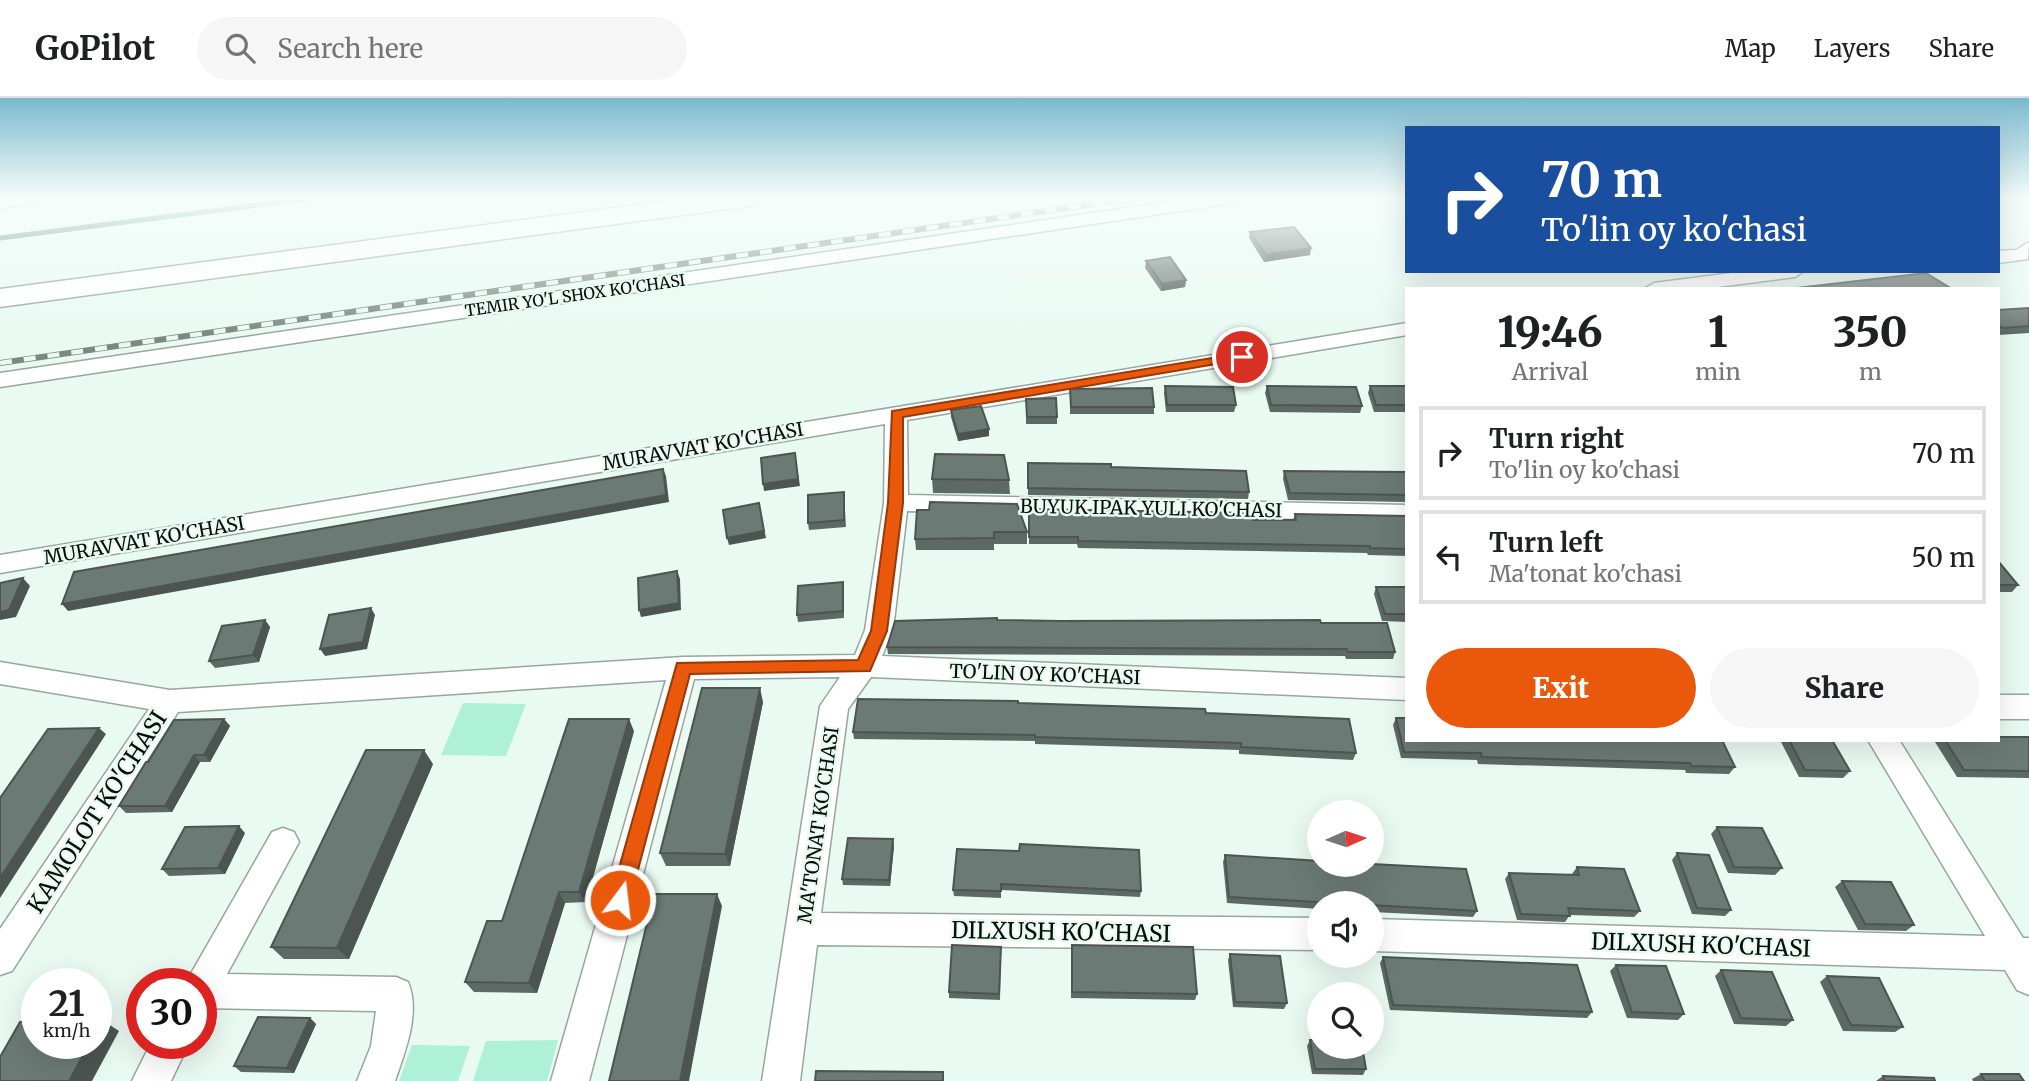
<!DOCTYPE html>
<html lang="en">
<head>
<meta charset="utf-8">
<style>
  body { margin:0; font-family:Merriweather,serif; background:#f6f6f6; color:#202124; height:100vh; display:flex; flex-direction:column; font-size:26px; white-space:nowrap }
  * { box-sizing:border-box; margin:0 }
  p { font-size:23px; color:#757577 }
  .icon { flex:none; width:38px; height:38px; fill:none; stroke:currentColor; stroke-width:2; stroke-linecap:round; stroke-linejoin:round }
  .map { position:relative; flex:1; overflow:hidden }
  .sheet { position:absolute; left:1405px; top:189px; width:595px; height:455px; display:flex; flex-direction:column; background:#fff; border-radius:0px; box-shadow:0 7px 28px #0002 }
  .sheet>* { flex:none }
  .hud { position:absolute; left:1405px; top:28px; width:595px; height:147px; border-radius:0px; box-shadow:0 7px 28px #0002; background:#1a4fa0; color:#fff; overflow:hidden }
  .needle { width:46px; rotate:87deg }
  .tools { position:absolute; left:1307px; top:702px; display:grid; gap:14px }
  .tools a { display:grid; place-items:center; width:77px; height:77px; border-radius:50%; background:#fff; box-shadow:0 7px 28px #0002; font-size:35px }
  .speed { position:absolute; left:21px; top:870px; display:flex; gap:14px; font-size:35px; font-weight:700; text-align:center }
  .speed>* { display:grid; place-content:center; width:91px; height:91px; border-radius:50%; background:#fff; box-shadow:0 7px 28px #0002; line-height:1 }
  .speed small { font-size:18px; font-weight:400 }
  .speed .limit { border:10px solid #d22; background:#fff; color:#111 }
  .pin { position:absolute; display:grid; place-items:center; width:60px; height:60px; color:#fff; margin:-30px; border:4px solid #fff; border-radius:50%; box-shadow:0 2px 7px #0007 }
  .me { position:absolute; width:77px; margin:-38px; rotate:15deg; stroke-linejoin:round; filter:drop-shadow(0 0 5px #0008) }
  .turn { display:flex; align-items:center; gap:24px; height:147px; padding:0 21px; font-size:32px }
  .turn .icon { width:91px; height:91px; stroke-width:2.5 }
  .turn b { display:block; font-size:49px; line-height:60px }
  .eta { display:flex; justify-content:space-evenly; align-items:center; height:119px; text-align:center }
  .eta b { font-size:42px; font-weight:800; line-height:49px }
  .button { display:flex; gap:14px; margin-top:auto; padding:14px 21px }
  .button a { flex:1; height:80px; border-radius:42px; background:#ea580c; color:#fff; font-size:28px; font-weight:800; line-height:80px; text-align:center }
  .button a+a { background:#f6f6f6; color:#202124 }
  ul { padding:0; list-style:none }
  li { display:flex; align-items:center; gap:21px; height:94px; margin:0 14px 10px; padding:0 7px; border:4px solid #e0e0e0; border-radius:0px }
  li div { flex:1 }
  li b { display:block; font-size:26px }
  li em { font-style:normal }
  header { display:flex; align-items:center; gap:42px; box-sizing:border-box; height:98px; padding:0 35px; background:#fff; border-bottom:2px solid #e0e0e0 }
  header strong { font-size:33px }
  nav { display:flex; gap:38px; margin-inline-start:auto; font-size:24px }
  .search { width:490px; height:63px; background:#f6f6f6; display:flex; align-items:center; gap:18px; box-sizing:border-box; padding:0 24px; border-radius:38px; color:#757577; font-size:26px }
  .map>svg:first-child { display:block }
  .green { fill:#aef0d8 }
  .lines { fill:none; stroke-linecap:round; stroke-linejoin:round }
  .stream { stroke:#578b79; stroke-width:5 }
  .minor-casing { stroke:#97a6a0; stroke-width:3 }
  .highway-casing { stroke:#97a6a0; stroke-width:3 }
  .minor { fill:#fff; fill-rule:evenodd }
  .highway { fill:#fff; fill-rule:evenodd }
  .rail-casing { stroke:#7d8884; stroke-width:6 }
  .rail { stroke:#e9faf3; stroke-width:4.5; stroke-dasharray:12; stroke-linecap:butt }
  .wall { fill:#5d6965 }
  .shaded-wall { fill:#4c5552 }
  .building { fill:#6c7a75; stroke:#4c5552; stroke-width:2 }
  .route { fill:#ea580c; stroke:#983908; stroke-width:2 }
  .labels { text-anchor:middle; stroke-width:5; stroke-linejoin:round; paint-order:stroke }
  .far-street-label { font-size:16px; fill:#080d0b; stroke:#e9faf3 }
  .street-label { font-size:19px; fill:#080d0b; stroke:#e9faf3 }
  .near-street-label { font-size:23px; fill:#080d0b; stroke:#e9faf3 }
</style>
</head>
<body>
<header>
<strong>GoPilot</strong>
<div class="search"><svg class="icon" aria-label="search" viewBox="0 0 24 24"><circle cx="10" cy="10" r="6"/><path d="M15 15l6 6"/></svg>Search here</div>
<nav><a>Map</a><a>Layers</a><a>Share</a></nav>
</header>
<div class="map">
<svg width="2029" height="983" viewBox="0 0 2029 983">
  <rect width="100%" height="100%" fill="#e9faf3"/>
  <!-- green -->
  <path class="green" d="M463,605l63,1 -20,52 -65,-1z
    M558,942l-11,41h-74l13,-40z
    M412,947l58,1 -12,35h-59z"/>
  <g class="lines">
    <!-- stream -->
    <path class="stream" d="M0,140l312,-40"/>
    <!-- minor casing -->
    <g class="minor-casing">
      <path id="minor" d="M0,100h43l-9,5 -34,5z
        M1195,100h47l-9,5 -1233,184v-14z
        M2029,144l-1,17 -30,4v-12l18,-1z
        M1747,173h57l-9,6 -93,12h-58l10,-6z
        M1407,225v12l-500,85 1,75 499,10v16l-500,-10 -14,119 -11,26 525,22v22l-536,-23 -23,32 -27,204 499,5v32l-503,-5 -17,136h-38l58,-375 20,-29 -146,2 -105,402h-38l115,-401 -488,32 -166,259 -12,4v-46l149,-220 -149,-25v-22l170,28 513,-33 172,-2 10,-25 19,-127 1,-79 -885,149v-18z
        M1998,597h31v24h-31z
        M1868,642h31l124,198h6v57l-12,-5 -12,-20 -633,-19v-32l613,17z
        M283,730l11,4 5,10 -72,132 169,3 12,5c13,30 -3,70 -13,99h-38l14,-35 5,-35 -175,-3v-24h-16l87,-152z
        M151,945h38l-18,38h-39z"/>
    </g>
    <!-- highway casing -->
    <g class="highway-casing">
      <path id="highway" d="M689,100h74l-4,5 -9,3 -750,101v-18z"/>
    </g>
    <!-- minor -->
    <use href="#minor" class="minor"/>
    <!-- highway -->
    <use href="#highway" class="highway"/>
    <!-- rail casing -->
    <g class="rail-casing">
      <path id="rail" d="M0,265l1135,-165"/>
    </g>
    <!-- rail -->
    <use href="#rail" class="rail"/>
  </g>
  <!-- wall -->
  <path class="wall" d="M1250,134l60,23 -46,7 -15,-24z
    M1146,163l40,19 -1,7 -24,4 -16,-23z
    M2029,210v25l-31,2v-25z
    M1165,288l71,19 -2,7h-68l-2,-19z
    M1267,288l95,20 -2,7 -90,-1 -5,-19z
    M1370,288h37v26h-33l-6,-19z
    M1070,291l84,18v7h-84z
    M1026,301l31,18v7h-31z
    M951,312l38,26 -31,5 -7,-24z
    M1028,365l83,4 138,25 -1,7 -220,-4z
    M1284,373l123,1v30l-119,-2 -5,-21z
    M932,381l77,1 1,14 -77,-1z
    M844,394l2,35 -37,3 -1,-7z
    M1029,411l224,11h40l2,-6 112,2v40l-39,-1 -1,-2 -289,-5 -1,-4h-48z
    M929,412l98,22v12h-33v6h-78l-1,-11z
    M1998,463l20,24 -6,7h-14z
    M843,484l1,36 -46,4 -1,-7z
    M1376,489h31v35l-25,-1 -8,-27z
    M265,522l5,7 -11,35 -44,6 -6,-7z
    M997,522l64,1 334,31 -2,7h-47l-1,-3 -457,-2 -1,-7z
    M763,604l-33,164h-64l-6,-13z
    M1018,605l188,10 150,40 -3,7 -114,-6v-4l-204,-6v-3l-181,-2 -1,-7z
    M1396,620l339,49 -6,7 -43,-1 -1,-3 -207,-6 -1,-4 -76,-2 -8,-33z
    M224,621l6,7 -20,36h-10l-28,50 -46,1 -7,-7 29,-44z
    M634,633l-48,171 -21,1 -28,90 -63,-1 -9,-10 37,-61z
    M2029,639v41l-72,-1 -22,-35 2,-2h61z
    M1783,642h49l18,31 -7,7 -44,-1 -18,-35z
    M433,666l-84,195h-65l-13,-12z
    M1717,729l65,41 -7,7 -47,-2 -17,-39z
    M245,735l-20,41 -56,2 -7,-7z
    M894,748l-4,40 -47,-1 -1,-6z
    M957,751l184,42 -1,6 -139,-7v8l-47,-2 -1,-6z
    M1677,755l54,57 -6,6 -33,-2 -20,-54z
    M1225,757l252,56 -4,6 -101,-5v-9h-52v6l-93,-6 -4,-41z
    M1577,769l63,44 -6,6 -64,-2 -5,7 -48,-2 -12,-41 4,-6 63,2v-1z
    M1842,783l72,44 -8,6 -48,-1 -23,-43z
    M1001,849l-1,53 -51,-2v-6z
    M1071,853l126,43 -2,6 -124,-2z
    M1230,856l57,49 -3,6 -51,-2 -5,-47z
    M1383,859l209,55 -5,6 -197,-8 -10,-47z
    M1616,867l68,49 -6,6 -51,-2 -17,-47z
    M1721,872l72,50 -7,6 -52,-2 -19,-48z
    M1827,878l76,51 -8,5 -52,-1 -23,-49z
    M310,920l6,6 -22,49 -53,-1 -7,-6z
    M1310,942l56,29 -3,6 -51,-1 -5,-28z
    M1981,976l43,7h-51l-1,-2z
    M1883,978l52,5h-59z"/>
  <!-- shaded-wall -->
  <path class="shaded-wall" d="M1311,150l-1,7 -46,7 2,-7z
    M1186,182l-1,7 -24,4 1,-7z
    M989,331v7l-31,5v-7z
    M795,355l5,33 -36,5 -1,-7z
    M663,371l3,7 3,26 -601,109 -6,-7z
    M759,405l7,35 -37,7 -2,-7z
    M677,473l3,8 1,31 -40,7 -2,-7z
    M23,480l7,8 -14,31 -16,3v-8z
    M843,484l1,7v29l-1,-7z
    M371,510l4,7 -8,34 -42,7 -5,-7z
    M265,522l5,7 -11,35 -6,-7z
    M760,590l3,14 -33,164 -5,-12z
    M224,621l6,7 -20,36 -6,-7z
    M629,621l5,12 -48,171 -7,-10z
    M99,630l7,6 -106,164v-20z
    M424,652l9,14 -84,195 -12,-11z
    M194,657l6,7 -28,50 -7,-6z
    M239,728l6,7 -20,41 -7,-6z
    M893,741l1,7 -4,40 -1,-6z
    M559,794l6,11 -28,90 -8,-10z
    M717,796l5,12 -33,175h-9z
    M310,920l6,6 -22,49 -7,-5z
    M102,922l17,11 -27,50h-23l21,-38h6v-12z"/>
  <!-- building -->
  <path class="building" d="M1294,129l17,21 -45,7 -16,-23z
    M1170,159l16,23 -24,4 -16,-23z
    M1926,175l26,16h-164z
    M2029,210v18l-26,2 -5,-3v-15z
    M1165,288l68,1 3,18h-69z
    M1267,288l89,1 6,19 -91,-1z
    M1370,288h37v19h-31z
    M1152,290l2,19h-83l-1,-18z
    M1056,300l1,19h-30l-1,-18z
    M981,308l8,23 -31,5 -7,-24z
    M795,355l3,26 -35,5 -2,-26z
    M935,356l69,1 5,25 -77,-1z
    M1028,365l83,1v3l135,4 3,21 -221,-4z
    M663,371l3,26 -604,109 12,-32z
    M1284,373l123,1v23l-117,-2z
    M844,394v28l-36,3v-28z
    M930,404l87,2 10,28h-33v6l-79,1 2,-29h12z
    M759,405l5,28 -37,7 -4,-28z
    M1029,411l223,4 1,7h43l-1,-6 112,2v33l-37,-1v-2l-292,-5v-4h-49z
    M1998,463l20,24h-20z
    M677,473l2,32 -40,7 -1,-32z
    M23,480l-14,32 -9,2v-29z
    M843,484v29l-46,4 1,-29z
    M1376,489h31v27h-22z
    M371,510l-8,34 -43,7 9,-34z
    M997,520v2l64,1 259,-1 1,3h66l8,29h-47l-1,-3 -460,-2 8,-26z
    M265,522l-12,35 -44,6 13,-35z
    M702,590h58l-35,166 -65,-1z
    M858,601l160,2v2l187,6 1,4 143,6 7,34 -115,-6v-4l-206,-6v-2l-182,-3z
    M1396,620h11v22h315l13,27 -44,-1 -1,-3 -208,-6 -1,-4 -77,-1z
    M224,621l-20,36h-10l-29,51h-46l27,-44h2l26,-42z
    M569,621h60l-50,173h-20l-30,91 -64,-1 22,-61h15z
    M99,630l-99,150v-80l48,-69z
    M1998,639h31v34l-65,-1 -19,-30h53z
    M1789,642h43l18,31 -45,-1z
    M366,652h58l-87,198 -66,-1z
    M239,728l-21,42 -56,1 23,-42z
    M1717,729l45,1 20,40 -48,-1z
    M848,740l45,1 -4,41 -47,-1z
    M1020,746l119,6 2,41 -140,-7v7l-48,-1 4,-41 62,2z
    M1677,755l32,2 22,55 -34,-2z
    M1225,757l95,6v3h52l94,5 11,42 -105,-6v-2h-38l-105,-6z
    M1577,769l47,2 16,42 -72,-3 2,8 -49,-2 -12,-41 70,2z
    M1842,783l49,1 23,43 -49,-1z
    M654,796h63l-37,187h-71z
    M952,847l49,2 -2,47 -50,-2z
    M1072,847l121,2 4,47 -125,-2z
    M1230,856l50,2 7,47 -52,-1z
    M1383,859l194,8 15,47 -199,-7z
    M1616,867l50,1 18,48 -52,-2z
    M1721,872l51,2 21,48 -52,-2z
    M1827,878l52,2 24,49 -52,-2z
    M258,919l52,1 -23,50 -53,-2z
    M96,922h6l-6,11z
    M37,923v22h53l-21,38h-69v-24l20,-35z
    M1310,942h10v6h42l4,23h-51z
    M816,973l127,1v9h-128z
    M1981,976h38l5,7h-39z
    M1883,978l51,2 1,3h-50z"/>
  <!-- sky -->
  <linearGradient id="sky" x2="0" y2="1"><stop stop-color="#7bb9ce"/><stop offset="0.42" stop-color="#f5fdfa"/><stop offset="1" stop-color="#f5fdfa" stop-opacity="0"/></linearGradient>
  <rect width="2029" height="238" fill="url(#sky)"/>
  <!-- route -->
  <path class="route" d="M1242,255l4,1v5l-343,58v86l-16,128 -17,40 -180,3 -60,226 -3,7 -7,2 -7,-2 -3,-7 67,-237 181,-3 13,-29 17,-128 4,-92z"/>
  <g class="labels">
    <!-- far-street labels -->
    <g class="far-street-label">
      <text transform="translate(575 197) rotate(-8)" y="6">TEMIR YO'L SHOX KO'CHASI</text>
    </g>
    <!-- street labels -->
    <g class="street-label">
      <text transform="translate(703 348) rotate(-10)" y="7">MURAVVAT KO'CHASI</text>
      <text transform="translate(1151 410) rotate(1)" y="7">BUYUK IPAK YULI KO'CHASI</text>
      <text transform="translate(144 442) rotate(-10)" y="7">MURAVVAT KO'CHASI</text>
      <text transform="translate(1045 576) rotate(2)" y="7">TO'LIN OY KO'CHASI</text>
      <text transform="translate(818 727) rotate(-82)" y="7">MA'TONAT KO'CHASI</text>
    </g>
    <!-- near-street labels -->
    <g class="near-street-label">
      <text transform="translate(97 714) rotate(-57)" y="8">KAMOLOT KO'CHASI</text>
      <text transform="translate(1061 834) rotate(1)" y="8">DILXUSH KO'CHASI</text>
      <text transform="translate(1701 847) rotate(2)" y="8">DILXUSH KO'CHASI</text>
    </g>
  </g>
</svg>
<div class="tools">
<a><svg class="needle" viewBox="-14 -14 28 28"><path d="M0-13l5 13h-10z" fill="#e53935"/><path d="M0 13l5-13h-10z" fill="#757577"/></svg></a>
<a><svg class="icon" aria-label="sound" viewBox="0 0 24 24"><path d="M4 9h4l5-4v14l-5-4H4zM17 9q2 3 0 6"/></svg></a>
<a><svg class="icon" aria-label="search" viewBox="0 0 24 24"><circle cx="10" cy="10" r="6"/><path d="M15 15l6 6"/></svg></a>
</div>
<div class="speed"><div>21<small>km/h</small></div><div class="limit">30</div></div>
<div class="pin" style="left:1242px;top:259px;background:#d93025"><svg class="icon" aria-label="arrive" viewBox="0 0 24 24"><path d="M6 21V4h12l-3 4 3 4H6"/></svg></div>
<svg class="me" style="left:620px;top:802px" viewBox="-20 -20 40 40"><circle r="17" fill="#ea580c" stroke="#fff" stroke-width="3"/><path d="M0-11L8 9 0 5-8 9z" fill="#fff"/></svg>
<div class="hud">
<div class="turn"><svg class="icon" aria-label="right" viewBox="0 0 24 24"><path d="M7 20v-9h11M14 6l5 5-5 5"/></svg><div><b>70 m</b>To'lin oy ko'chasi</div></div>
</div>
<section class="sheet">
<div class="eta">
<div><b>19:46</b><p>Arrival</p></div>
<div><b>1</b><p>min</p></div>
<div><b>350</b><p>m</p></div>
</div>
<ul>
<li><svg class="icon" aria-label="right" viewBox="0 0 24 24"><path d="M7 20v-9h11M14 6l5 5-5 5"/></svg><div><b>Turn right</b><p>To'lin oy ko'chasi</p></div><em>70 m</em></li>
<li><svg class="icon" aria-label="left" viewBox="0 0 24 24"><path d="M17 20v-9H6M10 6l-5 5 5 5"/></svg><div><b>Turn left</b><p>Ma'tonat ko'chasi</p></div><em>50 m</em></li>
</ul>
<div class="button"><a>Exit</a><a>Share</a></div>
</section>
</div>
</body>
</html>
